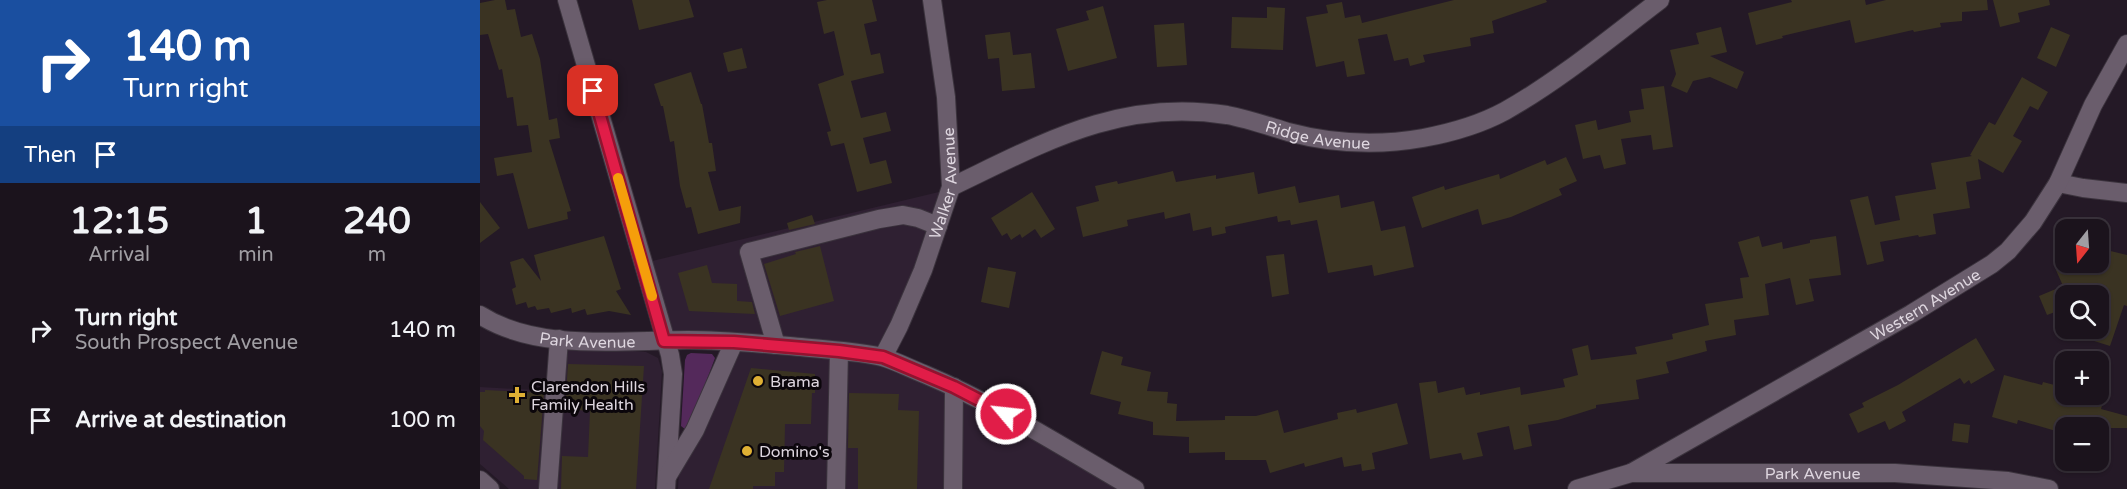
<!DOCTYPE html>
<html lang="en">
<head>
<meta charset="utf-8">
<style>
  body { margin:0; font-family:"Varela Round",sans-serif; background:#282029; color:#f1f3f6; height:100vh; display:flex; flex-direction:column; font-size:22px; white-space:nowrap }
  * { box-sizing:border-box; margin:0 }
  p { font-size:20px; color:#a09ea3 }
  .icon { flex:none; width:33px; height:33px; fill:none; stroke:currentColor; stroke-width:2; stroke-linecap:round; stroke-linejoin:round }
  .map { position:relative; flex:1; overflow:hidden }
  .details { display:flex; flex-direction:column; background:#1b131c; width:480px }
  .details>* { flex:none }
  .banner { background:#1a4fa0; color:#fff; overflow:hidden }
  .needle { width:39px; rotate:197deg }
  .controls { position:absolute; left:1575px; top:219px; display:grid; gap:12px }
  .controls a { display:grid; place-items:center; width:54px; height:54px; border-radius:12px; background:#1b131c; box-shadow:0 2px 4px #0004,0 0 0 2px #39323b; font-size:30px }
  .pin { position:absolute; display:grid; place-items:center; width:51px; height:51px; color:#fff; margin:-26px; border-radius:12px; box-shadow:0 3px 9px #0006 }
  .me { position:absolute; width:66px; margin:-33px; rotate:298deg; stroke-linejoin:round; filter:drop-shadow(0 0 4px #0008) }
  .turn { display:flex; align-items:center; gap:21px; height:126px; padding:0 24px; font-size:27px }
  .turn .icon { width:78px; height:78px; stroke-width:2.5 }
  .turn b { display:block; font-size:42px; line-height:51px }
  .then { display:flex; align-items:center; height:57px; padding:0 24px; background:#0003; gap:12px; font-size:22px }
  .eta { display:flex; justify-content:space-evenly; align-items:center; height:102px; text-align:center }
  .eta b { font-size:36px; font-weight:700; line-height:42px }
  ul { padding:0; list-style:none }
  li { display:flex; align-items:center; gap:18px; height:90px; padding:0 24px }
  li div { flex:1 }
  li b { display:block; font-size:22px }
  li em { font-style:normal }
  main { display:flex; flex:1; min-height:0 }
  .map>svg:first-child { display:block }
  .built { fill:#2f2032 }
  .green { fill:#54295b }
  .building { fill:#3a3322 }
  .lines { fill:none; stroke-linecap:round; stroke-linejoin:round }
  .minor-casing { stroke:#3b333d; stroke-width:20 }
  .minor { stroke:#6a5d6c; stroke-width:18 }
  .route-casing { stroke:#92132f; stroke-width:15 }
  .route { stroke:#e11d48; stroke-width:10 }
  .slow { stroke:#f59e0b; stroke-width:10 }
  .poi-dot { fill:#dfb034; stroke:#0b060b; stroke-width:2 }
  .labels { text-anchor:middle; stroke-width:6; stroke-linejoin:round; paint-order:stroke }
  .street-label { font-size:16px; fill:#ded6df; stroke:#0b060b }
  .poi-label { font-size:16px; fill:#ded6df; stroke:#0b060b; text-anchor:start }
</style>
</head>
<body>
<main>
<section class="details">
<div class="banner">
<div class="turn"><svg class="icon" aria-label="right" viewBox="0 0 24 24"><path d="M7 20v-9h11M14 6l5 5-5 5"/></svg><div><b>140 m</b>Turn right</div></div>
<div class="then">Then<svg class="icon" aria-label="arrive" viewBox="0 0 24 24"><path d="M6 21V4h12l-3 4 3 4H6"/></svg></div>
</div>
<div class="eta">
<div><b>12:15</b><p>Arrival</p></div>
<div><b>1</b><p>min</p></div>
<div><b>240</b><p>m</p></div>
</div>
<ul>
<li><svg class="icon" aria-label="right" viewBox="0 0 24 24"><path d="M7 20v-9h11M14 6l5 5-5 5"/></svg><div><b>Turn right</b><p>South Prospect Avenue</p></div><em>140 m</em></li>
<li><svg class="icon" aria-label="arrive" viewBox="0 0 24 24"><path d="M6 21V4h12l-3 4 3 4H6"/></svg><div><b>Arrive at destination</b></div><em>100 m</em></li>
</ul>
</section>
<div class="map">
<svg width="1647" height="489" viewBox="0 0 1647 489">
  <rect width="100%" height="100%" fill="#241926"/>
  <!-- built -->
  <path class="built" d="M463,191l-59,162 -215,-18 -21,-73z
    M76,345l90,7 12,6 4,13 -7,118h-146l-29,-25v-77l73,4z
    M255,347l149,16 67,27 -3,99h-270l1,-20z
    M479,395l167,94h-169z"/>
  <!-- green -->
  <path class="green" d="M211,353l21,1 3,4 -26,69 -3,3 -5,-4 4,-66 2,-5z"/>
  <!-- building -->
  <path class="building" d="M15,0h10l2,10 8,-1 6,28 11,-3 8,25 9,61 8,-2 3,20 -11,2 22,71 -4,1 1,7 -40,10 -15,-56 -16,3 -3,-18 38,-6 -4,-27 -11,1 -4,-29 -6,1 -5,-29 -3,1 -11,-36 -8,1v-32z
    M152,0h57l5,17 -55,13z
    M347,0h45l5,21 -13,3 7,31 9,-2 4,20 -33,8 10,37 25,-6 5,19 -28,7 7,26 16,-4 6,23 -35,9 -13,-49 -13,3 -4,-14 4,-1 -13,-47 26,-9 -10,-44 -10,3 -7,-32z
    M974,0h92l1,2 -55,19 2,12 -24,5 1,8 -48,9 2,7 -15,4 -2,-8 -14,3 -7,-27 -29,5 7,35 -18,3 -3,-16 -28,6 -10,-50 22,-4 -2,-8 16,-3 3,16 15,-3 2,8z
    M1311,0h74l1,5 20,-5h101l1,10 -26,2v9l-22,2 1,4 -27,5 -1,-2 -58,13 -5,-23 -68,16 1,2 -27,7 -8,-32 44,-11z
    M1513,0h56l1,5 -32,8 2,9 -20,5z
    M623,6l14,52 -49,13 -12,-42 33,-9 -3,-9z
    M787,7l18,1 -2,42 -52,-2 1,-31 35,1z
    M704,23l3,42 -30,2 -3,-42z
    M1241,27l6,25 -17,4 34,16 -7,17 -27,-12 -17,4 -6,12 -16,-7 5,-12 -6,-24 29,-6 -3,-11z
    M1571,27l19,8 -14,32 -19,-9z
    M530,32l3,23 18,-2 4,35 -33,3 -3,-33 -11,1 -3,-24z
    M262,48l5,20 -19,4 -5,-19z
    M211,72l10,32h1l7,39h3l4,28 -8,1 11,39 22,-5 -1,17 -42,11 -7,-27 -5,1 -6,-22 -6,-45 -4,1 -7,-36h-2l-7,-22z
    M1542,77l26,15 -10,18 -8,-4 -17,30 9,5 -19,32 -25,-14 3,20 -15,3 4,26 -37,6 3,20 -17,3 -1,-2 -38,7 4,19 -17,4 -17,-65 18,-4 7,29 25,-5 -5,-24 41,-7 -5,-26 41,-7 -2,-1 19,-33 6,3z
    M1184,86l9,61 -20,3 -2,-15 -30,4 5,25 -22,5 -4,-14 -17,4 -8,-34 21,-5 2,10 33,-8 -2,-11 15,-2 -3,-20z
    M1086,157l11,24 -18,8 3,6 -51,22 -29,8 -4,-16 -56,19 -10,-31 32,-11 1,4 54,-16 1,5 45,-19 2,5z
    M693,171l3,11 40,-7v4l38,-7 4,22 37,-8 4,17 40,-8 2,13 33,-7 7,30 24,-5 9,41 -40,9 -2,-11 -44,8 -11,-53 -26,5 -1,-5 -12,2 -1,-6 -52,11 1,6 -14,3 -1,-9 -18,4 -3,-18 -25,6 -1,-7 -37,8 1,6 -45,11 -7,-30 23,-6 -4,-15 22,-5 1,3z
    M552,192l23,37 -14,9 -6,-9 -13,9 -2,-4 -9,6 -4,-7 -5,3 -11,-18z
    M0,202l20,26 -20,15z
    M332,215l3,9 -26,6 -2,-7z
    M124,236l17,53 -5,2 15,24 -22,-4 -22,4 -2,-6 -13,4 -1,-5 -20,5 -2,-5 -12,2 -2,-4 -7,2 -2,-6 -10,3 -4,-16 4,-2 -6,-25 13,-4 18,23 -7,-26z
    M1279,236l3,11 20,-5 1,7 27,-6v-3l26,-4 5,39 -32,4 5,22 -18,4 -6,-27 -25,6 4,31 -35,5 2,15 -31,6 2,10 -41,11 3,11 -33,7 3,19 -43,6v3l-38,12 -30,5 4,21 -18,4 -5,-24 -32,7 6,23 -20,4 -2,-7 -31,6 -11,-76 17,-2 2,12 26,-6 2,8 14,-3v3l40,-8 1,8 44,-8 -2,-8 15,-4 -6,-26 16,-4 3,15 46,-6 -2,-7 38,-8 -1,-5 37,-9 -4,-21 38,-6 -3,-20 9,-1 -11,-35z
    M340,246l14,55 -54,15 -16,-52 32,-10 -1,-2z
    M1618,248l29,7v51l-3,-1 -14,41 -19,-6 4,-12h3v-32h-31l-1,-4 -3,17 -16,6 -8,-19 24,-10 -7,-16 9,-4 1,-4h32z
    M804,254l5,40 -17,3 -6,-41z
    M227,265l5,18 25,1v17l15,1 3,12 -66,-3 -11,-38z
    M508,267l28,5 -7,36 -28,-6z
    M1496,338l19,32 -24,14 -2,-4 -5,4 -4,-6 -17,10 -41,24 4,9 -17,9 -4,-9 -27,12 -9,-19 15,-7 -2,-4 36,-18z
    M622,351l21,6 -2,8 30,7 -4,19 21,1 -1,11 10,1 -1,17 49,-1v-4h31l22,-6 6,23 54,-14 -1,-6 19,-4 1,4 40,-10 11,41 -36,9 3,16 -13,2 -1,-7 -17,3 -2,-10 -37,10 -1,-4 -34,10 -4,-13h-41v-8l-36,1v-16l-36,-2v-13l-35,-8 3,-12 -31,-8z
    M88,364l76,2 -8,123h-75l1,-33 26,1 2,-46 -25,-2z
    M271,368l64,6v19h-3l-1,31h-26l-1,48h-9v14h-22v3h-44z
    M1524,375l38,10 1,-3 23,6v6h20l18,5 -3,10 26,7v12h-71v3l-38,-11 -1,4 -25,-7z
    M5,390l59,3 -7,87 -13,-1v-3l-41,-36 1,-9 -4,-5v-34h5z
    M369,393l50,1 -1,16 21,1 -2,78h-59v-41h-10z
    M1474,423l16,2 -2,18 -16,-2z"/>
  <g class="lines">
    <!-- minor casing -->
    <g class="minor-casing">
      <g id="minor">
        <path d="M87,0l103,355 3,19 -7,115"/>
        <path d="M1578,183l25,5 44,5"/>
        <path id="s1" d="M471,187c92,-44 169,-89 276,-72 21,4 41,11 61,17 45,12 90,14 135,6 27,-5 58,-14 82,-27 55,-31 105,-73 155,-111"/>
        <path id="s2" d="M0,315c58,37 142,25 208,25 38,0 76,4 113,7 27,3 55,4 81,10 14,4 29,12 42,17 74,31 142,75 211,115"/>
        <path d="M296,345l-27,-93 130,-33 24,-4 15,3 20,8"/>
        <path id="s3" d="M403,357l16,-31 24,-56 28,-83 -5,-90 -14,-97"/>
        <path id="s4" d="M1151,473l280,-159 81,-50 16,-13 25,-29 25,-39 35,-78 34,-61"/>
        <path d="M188,475l27,-45 39,-88"/>
        <path d="M0,480l10,9"/>
        <path d="M68,489l11,-150"/>
        <path d="M356,489l3,-138"/>
        <path d="M473,489l1,-102"/>
        <path id="s5" d="M1097,489l54,-16h264l113,8 41,8"/>
      </g>
    </g>
    <!-- minor -->
    <use href="#minor" class="minor"/>
  </g>
  <g class="lines">
    <!-- route casing -->
    <g class="route-casing">
      <path id="route" d="M113,91l71,250 70,1 105,9 44,6 71,30 52,27"/>
    </g>
    <!-- route -->
    <use href="#route" class="route"/>
    <!-- slow -->
    <path class="slow" d="M138,178l34,118"/>
  </g>
  <!-- markers -->
  <g class="poi-dot">
    <circle cx="278" cy="381" r="6"/>
    <path d="M34 386h6v6h6v6h-6v6h-6v-6h-6v-6h6z"/>
    <circle cx="267" cy="451" r="6"/>
  </g>
  <g class="labels">
    <!-- street labels -->
    <g class="street-label">
      <text dy="6" stroke="none"><textPath href="#s1" startOffset="384">Ridge Avenue</textPath></text>
      <text dy="6" stroke="none"><textPath href="#s3" startOffset="186">Walker Avenue</textPath></text>
      <text dy="6" stroke="none"><textPath href="#s4" startOffset="339">Western Avenue</textPath></text>
      <text dy="6" stroke="none"><textPath href="#s2" startOffset="112">Park Avenue</textPath></text>
      <text dy="6" stroke="none"><textPath href="#s5" startOffset="238">Park Avenue</textPath></text>
    </g>
    <!-- poi labels -->
    <g class="poi-label">
      <text x="290" y="387">Brama</text>
      <text x="51" y="392">Clarendon Hills<tspan x="51" dy="18">Family Health</tspan></text>
      <text x="279" y="457">Domino's</text>
    </g>
  </g>
</svg>
<div class="controls">
<a><svg class="needle" viewBox="-14 -14 28 28"><path d="M0-13l5 13h-10z" fill="#e53935"/><path d="M0 13l5-13h-10z" fill="#a09ea3"/></svg></a>
<a><svg class="icon" aria-label="search" viewBox="0 0 24 24"><circle cx="10" cy="10" r="6"/><path d="M15 15l6 6"/></svg></a>
<a>+</a>
<a>−</a>
</div>
<div class="pin" style="left:113px;top:91px;background:#d93025"><svg class="icon" aria-label="arrive" viewBox="0 0 24 24"><path d="M6 21V4h12l-3 4 3 4H6"/></svg></div>
<svg class="me" style="left:526px;top:414px" viewBox="-20 -20 40 40"><circle r="17" fill="#e11d48" stroke="#fff" stroke-width="3"/><path d="M0-11L8 9 0 5-8 9z" fill="#fff"/></svg>
</div>
</main>
</body>
</html>
